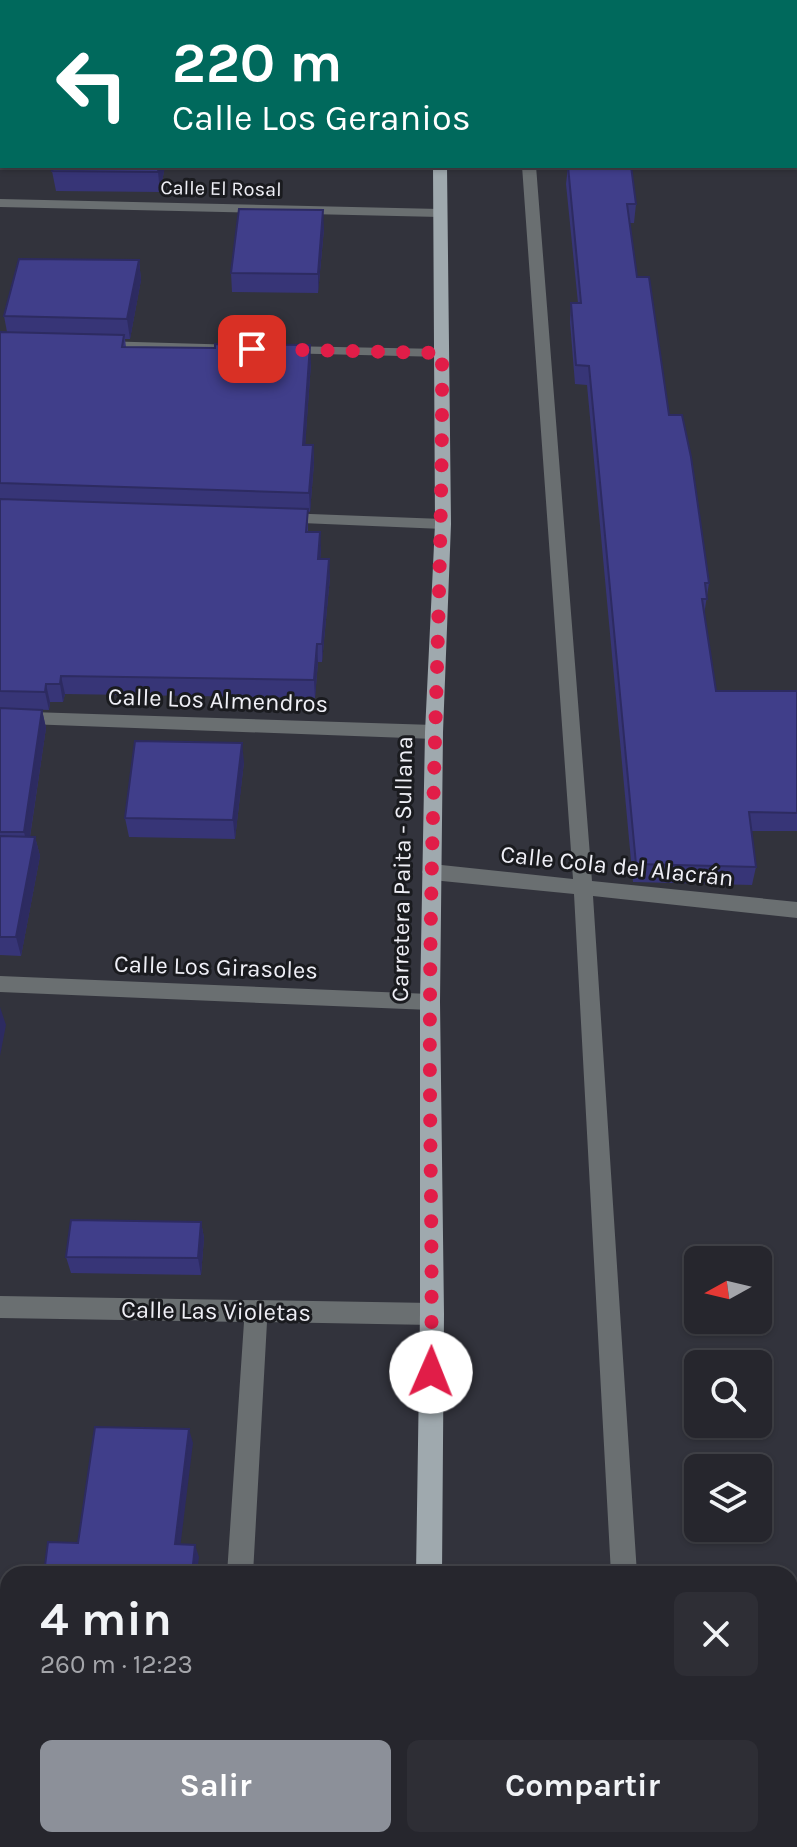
<!DOCTYPE html>
<html lang="es">
<head>
<meta charset="utf-8">
<style>
  body { margin:0; font-family:Karla,sans-serif; background:#2e2e35; color:#f1f3f6; height:100vh; display:flex; flex-direction:column; font-size:30px; white-space:nowrap }
  * { box-sizing:border-box; margin:0 }
  p { font-size:26px; color:#a4a5aa }
  .icon { flex:none; width:44px; height:44px; fill:none; stroke:currentColor; stroke-width:2; stroke-linecap:round; stroke-linejoin:round }
  .map { position:relative; flex:1; overflow:hidden }
  .drawer { position:absolute; left:0px; top:1566px; width:798px; height:282px; display:flex; flex-direction:column; background:#26262d; border-radius:24px 24px 0 0; box-shadow:0 2px 6px #0004,0 0 0 2px #424349 }
  .drawer>* { flex:none }
  .banner { position:absolute; left:0px; top:0px; width:798px; height:168px; box-shadow:0 2px 6px #0004,0 0 0 2px #424349; background:#00695c; color:#fff; overflow:hidden }
  .needle { width:52px; rotate:262deg }
  .controls { position:absolute; left:684px; top:1246px; display:grid; gap:16px }
  .controls a { display:grid; place-items:center; width:88px; height:88px; border-radius:12px; background:#26262d; box-shadow:0 2px 6px #0004,0 0 0 2px #424349; font-size:40px }
  .pin { position:absolute; display:grid; place-items:center; width:68px; height:68px; color:#fff; margin:-34px; border-radius:16px; box-shadow:0 4px 12px #0006 }
  .me { position:absolute; width:88px; margin:-44px; rotate:1deg; stroke-linejoin:round; filter:drop-shadow(0 0 6px #0008) }
  .turn { display:flex; align-items:center; gap:28px; height:168px; padding:0 40px; font-size:36px }
  .turn .icon { width:104px; height:104px; stroke-width:2.5 }
  .turn b { display:block; font-size:56px; line-height:68px }
  .round { display:grid; place-items:center; flex:none; width:84px; height:84px; border-radius:12px; background:#2e2e35 }
  .head { display:flex; align-items:center; justify-content:space-between; height:136px; padding:0 40px }
  h1 { font-size:48px; font-weight:700; line-height:60px }
  .action { display:flex; gap:16px; margin-top:auto; padding:16px 40px }
  .action a { flex:1; height:92px; border-radius:12px; background:#8c9099; color:#fff; font-size:32px; font-weight:700; line-height:92px; text-align:center }
  .action a+a { background:#2e2e35; color:#f1f3f6 }
  .map>svg:first-child { display:block }
  .lines { fill:none; stroke-linecap:round; stroke-linejoin:round }
  .minor { fill:#6a6f71; fill-rule:evenodd }
  .primary { fill:#9fa9ae; fill-rule:evenodd }
  .wall { fill:#373577 }
  .shaded-wall { fill:#2d2b61 }
  .building { fill:#403e8a; stroke:#2d2b61; stroke-width:2 }
  .route { stroke:#e11d48; stroke-width:14; stroke-dasharray:0 25.2 }
  .labels { text-anchor:middle; stroke-width:6; stroke-linejoin:round; paint-order:stroke }
  .far-street-label { font-size:20px; fill:#efeff6; stroke:#1a1b1f }
  .street-label { font-size:24px; fill:#efeff6; stroke:#1a1b1f }
</style>
</head>
<body>
<div class="map">
<svg width="797" height="1847" viewBox="0 0 797 1847">
  <rect width="100%" height="100%" fill="#32333c"/>
  <g class="lines">
    <!-- minor -->
    <path class="minor" d="M508,0h12l1,2h-12z
      M796,24h1v8h-1z
      M0,76h2v8h-2z
      M522,166h14l56,715 205,21v16l-204,-22 44,678h-26l-37,-680 -142,-14 -7,-3 -3,-5 3,-5 7,-3 141,15z
      M0,199l440,10 7,4 -7,4 -440,-10z
      M100,341l140,4 7,4 -7,4 -145,-5 -2,-3z
      M284,346l158,3 7,4 -7,4 -163,-4v-6z
      M284,513l159,6 8,5 -8,5 -165,-7v-8z
      M0,711l434,14 9,7 -9,7 -434,-16z
      M0,976l430,18 7,2 3,6 -3,6 -7,2 -430,-18z
      M0,1296l432,7 8,3 4,8 -4,8 -8,3 -165,-3 -14,252h-26l17,-252 -244,-4z
      M0,1830h8v10h248l3,7h-259z
      M627,1840h28v7h-28z"/>
    <!-- primary -->
    <path class="primary" d="M418,0h12v2h-12z
      M433,166h14l4,358 -8,208 -3,270 4,312 -2,260h-26l4,-260v-312l5,-270 10,-208z
      M411,1840h28v7h-28z"/>
  </g>
  <!-- wall -->
  <path class="wall" d="M165,166l-5,26 -104,-1 -4,-20z
    M568,166l68,38 -2,19h-4l7,54 72,306 -5,32 12,76h81v140h-46l5,36 -4,18 -119,-3 -46,-497 -12,-1 -5,-62 1,-19h7l-12,-119z
    M324,229l-6,64 -86,-1 -1,-19z
    M139,260l2,20 -11,59h-5l1,8 185,16 -6,82h8l1,18 -4,49 -2,-1v21l13,18 -1,9 10,18 -8,85h-4l-3,36 -250,-4 -2,8h-13l-1,8 -27,-1 20,1 4,18 -16,109h5l5,19 -19,100 -21,-1v-623h7l-3,-16z
    M244,762l-9,77 -106,-2 -4,-19z
    M201,1222l3,16 -3,37 -130,-2 -5,-16z"/>
  <!-- shaded-wall -->
  <path class="shaded-wall" d="M159,166h6l-5,26 -2,-20z
    M323,210l1,19 -6,64v-19z
    M139,260l2,20 -11,59 -3,-20z
    M310,345l1,18 -7,100 -1,-18z
    M313,445l1,18 -4,49 -1,-19z
    M320,532l1,18 -2,27 -1,-18z
    M329,559l1,18 -8,85v-18z
    M317,644l1,18 -3,36 -1,-18z
    M61,676l4,18 -2,8 -3,-18z
    M46,684l4,18 -1,8 -4,-18z
    M42,710l4,18 -18,121 -4,-17z
    M242,743l2,19 -9,77 -2,-19z
    M35,837l5,19 -19,100 -5,-19z
    M0,1007l6,18 -6,31z
    M201,1222l3,16 -3,37 -3,-17z
    M189,1429l4,14 -14,114 -4,-13z
    M195,1545l4,12 -2,17h-5z"/>
  <!-- building -->
  <path class="building" d="M199,0h81v2h-81z
    M54,166h105l-1,6 -106,-1z
    M568,166h63l5,38h-9l10,73h12l20,138h13l9,42 18,126h-4l2,16h-5l14,92h81v122l-48,-1 7,55 -120,-3 -47,-498 -13,-1 -5,-62h10z
    M239,209l84,1 -5,64 -87,-1z
    M19,259l120,1 -12,59 -123,-3z
    M0,332l124,3 -2,12 93,1v-4l95,1 -7,100h10l-4,48 -309,-10z
    M0,499l308,10 -2,23h14l-2,27h11l-7,85h-5l-3,36 -253,-4 -1,8h-14l-1,8 -45,-1z
    M0,708l42,2 -18,122h-24z
    M135,741l107,2 -9,77 -108,-2z
    M0,836l35,1 -19,100h-16z
    M71,1220l130,2 -3,36 -132,-1z
    M95,1427l94,2 -14,115 20,1 -3,29h-148l4,-32 30,1z"/>
  <g class="lines">
    <!-- route -->
    <path class="route" d="M252,349l190,4c1,217 -11,432 -12,649 -1,123 3,246 1,370"/>
  </g>
  <g class="labels">
    <!-- far-street labels -->
    <g class="far-street-label">
      <text transform="translate(221 188) rotate(1)" y="7">Calle El Rosal</text>
    </g>
    <!-- street labels -->
    <g class="street-label">
      <text transform="translate(218 700) rotate(2)" y="8">Calle Los Almendros</text>
      <text transform="translate(617 866) rotate(6)" y="8">Calle Cola del Alacrán</text>
      <text transform="translate(402 869) rotate(-89)" y="8">Carretera Paita - Sullana</text>
      <text transform="translate(216 967) rotate(2)" y="8">Calle Los Girasoles</text>
      <text transform="translate(216 1311) rotate(1)" y="8">Calle Las Violetas</text>
    </g>
  </g>
</svg>
<div class="controls">
<a><svg class="needle" viewBox="-14 -14 28 28"><path d="M0-13l5 13h-10z" fill="#e53935"/><path d="M0 13l5-13h-10z" fill="#a4a5aa"/></svg></a>
<a><svg class="icon" aria-label="search" viewBox="0 0 24 24"><circle cx="10" cy="10" r="6"/><path d="M15 15l6 6"/></svg></a>
<a><svg class="icon" aria-label="layers" viewBox="0 0 24 24"><path d="M12 4l9 5-9 5-9-5zM3 14l9 5 9-5"/></svg></a>
</div>
<div class="pin" style="left:252px;top:349px;background:#d93025"><svg class="icon" aria-label="arrive" viewBox="0 0 24 24"><path d="M6 21V4h12l-3 4 3 4H6"/></svg></div>
<svg class="me" style="left:431px;top:1372px" viewBox="-20 -20 40 40"><circle r="19" fill="#fff"/><path d="M0-13L10 11 0 6-10 11z" fill="#e11d48"/></svg>
<div class="banner">
<div class="turn"><svg class="icon" aria-label="left" viewBox="0 0 24 24"><path d="M17 20v-9H6M10 6l-5 5 5 5"/></svg><div><b>220 m</b>Calle Los Geranios</div></div>
</div>
<section class="drawer">
<div class="head"><div><h1>4 min</h1><p>260 m · 12:23</p></div><a class="round"><svg class="icon" aria-label="close" viewBox="0 0 24 24"><path d="M6 6l12 12M18 6L6 18"/></svg></a></div>
<div class="action"><a>Salir</a><a>Compartir</a></div>
</section>
</div>
</body>
</html>
